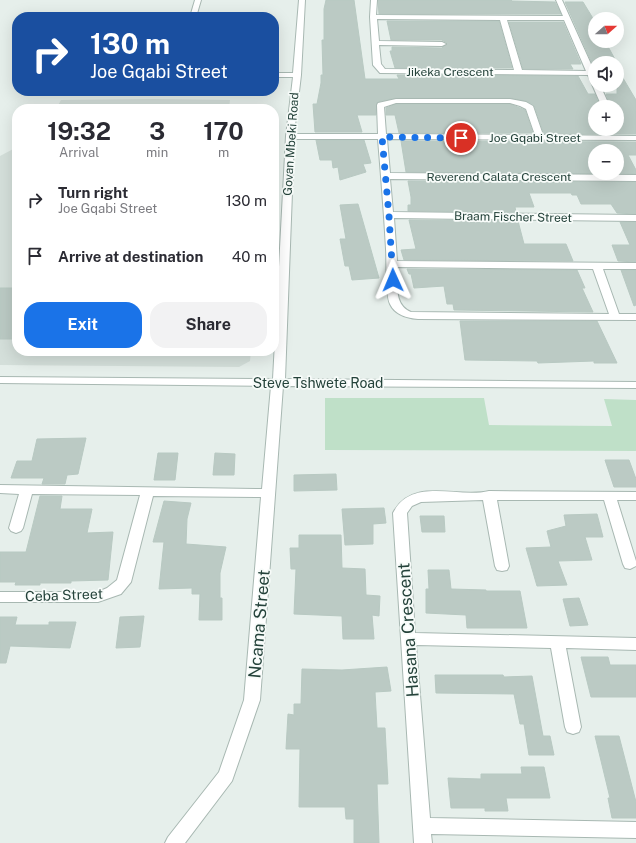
<!DOCTYPE html>
<html lang="en">
<head>
<meta charset="utf-8">
<style>
  body { margin:0; font-family:"Public Sans",sans-serif; background:#f2f2f3; color:#2b2b33; height:100vh; display:flex; flex-direction:column; font-size:15px; white-space:nowrap }
  * { box-sizing:border-box; margin:0 }
  p { font-size:13px; color:#7c7c81 }
  .icon { flex:none; width:22px; height:22px; fill:none; stroke:currentColor; stroke-width:2; stroke-linecap:round; stroke-linejoin:round }
  .map { position:relative; flex:1; overflow:hidden }
  .panel { position:absolute; left:12px; top:104px; width:267px; height:252px; display:flex; flex-direction:column; background:#fff; border-radius:16px; box-shadow:0 4px 16px #0002 }
  .panel>* { flex:none }
  .guide { position:absolute; left:12px; top:12px; width:267px; height:84px; border-radius:16px; box-shadow:0 4px 16px #0002; background:#1a4fa0; color:#fff; overflow:hidden }
  .needle { width:26px; rotate:69deg }
  .buttons { position:absolute; left:588px; top:12px; display:grid; gap:8px }
  .buttons a { display:grid; place-items:center; width:36px; height:36px; border-radius:50%; background:#fff; box-shadow:0 4px 16px #0002; font-size:20px }
  .pin { position:absolute; display:grid; place-items:center; width:34px; height:34px; color:#fff; margin:-17px; border:2px solid #fff; border-radius:50%; box-shadow:0 1px 4px #0007 }
  .me { position:absolute; width:44px; margin:-22px; rotate:359deg; stroke-linejoin:round; filter:drop-shadow(0 0 3px #0008) }
  .turn { display:flex; align-items:center; gap:14px; height:84px; padding:0 12px; font-size:18px }
  .turn .icon { width:52px; height:52px; stroke-width:2.5 }
  .turn b { display:block; font-size:28px; line-height:34px }
  .eta { display:flex; justify-content:space-evenly; align-items:center; height:68px; text-align:center }
  .eta b { font-size:24px; font-weight:700; line-height:28px }
  .primary-button { display:flex; gap:8px; margin-top:auto; padding:8px 12px }
  .primary-button a { flex:1; height:46px; border-radius:16px; background:#1a73e8; color:#fff; font-size:16px; font-weight:700; line-height:46px; text-align:center }
  .primary-button a+a { background:#f2f2f3; color:#2b2b33 }
  ul { padding:0; list-style:none }
  li { display:flex; align-items:center; gap:12px; height:56px; padding:0 12px }
  li div { flex:1 }
  li b { display:block; font-size:15px }
  li em { font-style:normal }
  .map>svg:first-child { display:block }
  .built { fill:#d4dfda }
  .green { fill:#bfe0c8 }
  .building { fill:#bbcac4; stroke:#b8c9c2; fill-rule:evenodd }
  .lines { fill:none; stroke-linecap:round; stroke-linejoin:round }
  .minor-casing { stroke:#a8b8b2; stroke-width:2 }
  .minor { fill:#fff; fill-rule:evenodd }
  .route { stroke:#1a73e8; stroke-width:7; stroke-dasharray:0 12.6 }
  .labels { text-anchor:middle; stroke-width:3.5; stroke-linejoin:round; paint-order:stroke }
  .far-street-label { font-size:12px; fill:#24423a; stroke:#f7fbf9 }
  .street-label { font-size:14px; fill:#24423a; stroke:#f7fbf9 }
  .near-street-label { font-size:17px; fill:#24423a; stroke:#f7fbf9 }
</style>
</head>
<body>
<div class="map">
<svg width="636" height="843" viewBox="0 0 636 843">
  <rect width="100%" height="100%" fill="#e6efeb"/>
  <!-- built -->
  <path class="built" d="M154,99l76,1 -1,9h-173l5,-9z
    M17,147v204h234l-1,10 -11,6 -239,-2v-209z"/>
  <!-- green -->
  <path class="green" d="M325,398h159l5,27 123,1 -8,-27 32,1v51l-311,-1z"/>
  <!-- building -->
  <path class="building" d="M326,0h28l11,79h34l-2,-4 181,1 10,18h7l5,13h-5v22h22v-22h-6l-5,-13h11v-26l19,32v34h-92l-10,-29 -8,-4 -16,-3h-114l-19,4 -1,13h-19l5,17h-47l-2,-28h4l4,-21v-8h2l-1,-35h2v-31z
    M378,0h133l1,1 43,1 6,12h-182z
    M565,2h18l11,18 1,21h10l12,22h-25z
    M387,21h112l13,47h-117l-5,-17h2v-4l50,1 5,-5 -5,-3h-51z
    M509,22h54l18,42h-11l3,5h-50z
    M396,104h114l15,6 8,23h-134l-4,-18h-9v-7z
    M316,140h48l7,23 -8,1 3,8 -26,8 -2,-13 -5,1 -1,-8h-12z
    M401,141l235,1v13h-8l8,15v4l-230,-2zM595,151h22v22h-22z
    M408,181l228,1v32l-19,-1 -6,-9h-30l-4,-9h-5l-1,-2h-42l5,14h-19l1,5 -108,-1v-6h3v-8z
    M358,204l21,74 -27,2 -3,-14h-4l-5,-27h6l-6,-34z
    M409,220l109,1 6,23h42l7,17 -169,-1 -3,-10 15,-1z
    M620,222h16v40l-18,-1 -6,-16h18z
    M407,269l170,1 8,18h-3l11,24 -139,-2 -1,-6h-6l-3,-18 -30,2 -3,-14h-2z
    M621,270h15v35l-2,1z
    M0,288h17v51h-17z
    M460,321h137l20,42h-23v-2l-56,2 -1,-2 -72,-1z
    M86,438l-8,36 -11,1 -2,9h-23l2,-6h-33l6,-17h15l5,-22z
    M158,453h20l-3,27h-21z
    M215,453l20,1 -1,21h-21z
    M605,460h24l7,19v8h-22z
    M336,474l1,16 -43,1v-16z
    M40,496h22l-2,13h32l-5,24 26,-1 -5,48 -37,1v2h-31v2h-25l1,-3h-16v-30h26z
    M164,501l27,2 -4,16 -1,25 40,3 -6,26v25h2v22h-23l1,-26h-8v-6l-33,1 5,-47h-11z
    M384,508l2,15 -13,1v20l-28,1 -3,-36z
    M597,514l6,23h-18l7,23 -34,1 9,24 -30,1 -11,-38 25,-1 -4,-16 19,-5 -2,-11z
    M420,516h24l1,16h-23z
    M299,535h42l1,33 23,1 1,26 14,1 -1,20 -7,-1 2,24h-31l-1,-23 -48,-2 2,-45h-5l-1,-21h9z
    M428,570h21l2,19 35,1v1h34l7,37h-60l-1,-13 -40,-2v-24h3z
    M579,598l9,27 -18,1 -7,-27z
    M144,616l-4,31 -24,1 4,-31z
    M0,617h17l-2,8h34v-3h27l-6,26 -60,-2 -4,17h-6z
    M581,657h27l2,8h26v32h-45z
    M387,667l4,24 -16,1 2,36h8l3,56h-11l2,59h-25v-24h-8l-1,-12h-46l1,-58h-14l2,-35 6,1v-11h7l1,-35 40,1z
    M435,675h68l1,2 28,-1 11,60h7l4,19h-25l-5,-31h-4l-6,-30 -78,-1z
    M595,736h24l17,66v16h-24l-4,-20h2z
    M521,767h23l6,31h-44l2,13h-23v-3h-34l-3,-30 33,1v-5h41z"/>
  <g class="lines">
    <!-- minor casing -->
    <g class="minor-casing">
      <path id="minor" d="M195,0h6l-5,17h-6z
        M299,0h6l-4,75 -7,59h84l-1,-29 1,-2 18,-4h114l16,3 7,4 10,29 93,1v4l-249,-1 3,34 246,2v6l-246,-2 3,33 243,3v6l-242,-3 3,43 239,2v6h-33l16,45h17v6l-218,-1c-11,-1 -23,-4 -28,-15 -5,-11 -3,-42 -4,-55 -2,-37 -5,-73 -8,-110h-84l-9,240 351,3v6l-353,-2 -23,314 -28,81 -47,62h-20l3,-6 51,-65 25,-72 17,-203 -108,-1 -22,86 -10,12 -23,8h-98v-10h98l9,-4 10,-8 23,-85 -108,-1 -9,34 -2,3 -5,2 -5,-2 -2,-3 10,-34 -19,-1v-8l262,4 9,-103 -271,-3v-6l273,2 13,-243 7,-59h-19v-4h19zM396,103h114l10,3 6,3 9,26 -149,-1 -2,-27zM397,267l196,2 16,45 -198,-2c-18,-7 -13,-29 -14,-45z
        M371,0h6l-1,15 187,1 -7,-16h6l33,73v12h5l10,22h-8l-14,-32 -208,-2 -7,-8 -3,-48zM377,19l123,1 14,50 -129,-1 -4,-5 -2,-19 63,1 4,-2 -4,-2 -63,-1zM507,20h57l22,51 -64,-1z
        M489,491l147,1v8h-19l19,61v5l-6,3 -5,-1 -2,-4 -19,-64h-107l12,66 -2,4 -5,1 -5,-1 -2,-4 -12,-66 -62,2 -9,4 -5,7 8,120 221,5v12l-70,-2 15,79 -2,5 -6,2 -6,-2 -2,-5 -14,-79 -135,-3 14,173 206,4v16l-205,-4 1,9h-18l-21,-330c19,-37 65,-14 96,-22z"/>
    </g>
    <!-- minor -->
    <use href="#minor" class="minor"/>
  </g>
  <g class="lines">
    <!-- route -->
    <path class="route" d="M393,280l-4,-64 -7,-79 79,1"/>
  </g>
  <g class="labels">
    <!-- far-street labels -->
    <g class="far-street-label">
      <text x="450" y="76">Jikeka Crescent</text>
      <text x="535" y="142">Joe Gqabi Street</text>
      <text transform="translate(291 144) rotate(-86)" y="4">Govan Mbeki Road</text>
      <text x="499" y="181">Reverend Calata Crescent</text>
      <text transform="translate(513 217) rotate(1)" y="4">Braam Fischer Street</text>
    </g>
    <!-- street labels -->
    <g class="street-label">
      <text x="318" y="388">Steve Tshwete Road</text>
      <text transform="translate(64 595) rotate(-2)" y="5">Ceba Street</text>
    </g>
    <!-- near-street labels -->
    <g class="near-street-label">
      <text transform="translate(259 624) rotate(-85)" y="6">Ncama Street</text>
      <text transform="translate(408 630) rotate(-94)" y="6">Hasana Crescent</text>
    </g>
  </g>
</svg>
<div class="buttons">
<a><svg class="needle" viewBox="-14 -14 28 28"><path d="M0-13l5 13h-10z" fill="#e53935"/><path d="M0 13l5-13h-10z" fill="#7c7c81"/></svg></a>
<a><svg class="icon" aria-label="sound" viewBox="0 0 24 24"><path d="M4 9h4l5-4v14l-5-4H4zM17 9q2 3 0 6"/></svg></a>
<a>+</a>
<a>−</a>
</div>
<div class="pin" style="left:461px;top:138px;background:#d93025"><svg class="icon" aria-label="arrive" viewBox="0 0 24 24"><path d="M6 21V4h12l-3 4 3 4H6"/></svg></div>
<svg class="me" style="left:393px;top:280px" viewBox="-20 -20 40 40"><path d="M0-17L14 15 0 8-14 15z" fill="#1a73e8" stroke="#fff" stroke-width="4"/></svg>
<div class="guide">
<div class="turn"><svg class="icon" aria-label="right" viewBox="0 0 24 24"><path d="M7 20v-9h11M14 6l5 5-5 5"/></svg><div><b>130 m</b>Joe Gqabi Street</div></div>
</div>
<section class="panel">
<div class="eta">
<div><b>19:32</b><p>Arrival</p></div>
<div><b>3</b><p>min</p></div>
<div><b>170</b><p>m</p></div>
</div>
<ul>
<li><svg class="icon" aria-label="right" viewBox="0 0 24 24"><path d="M7 20v-9h11M14 6l5 5-5 5"/></svg><div><b>Turn right</b><p>Joe Gqabi Street</p></div><em>130 m</em></li>
<li><svg class="icon" aria-label="arrive" viewBox="0 0 24 24"><path d="M6 21V4h12l-3 4 3 4H6"/></svg><div><b>Arrive at destination</b></div><em>40 m</em></li>
</ul>
<div class="primary-button"><a>Exit</a><a>Share</a></div>
</section>
</div>
</body>
</html>
